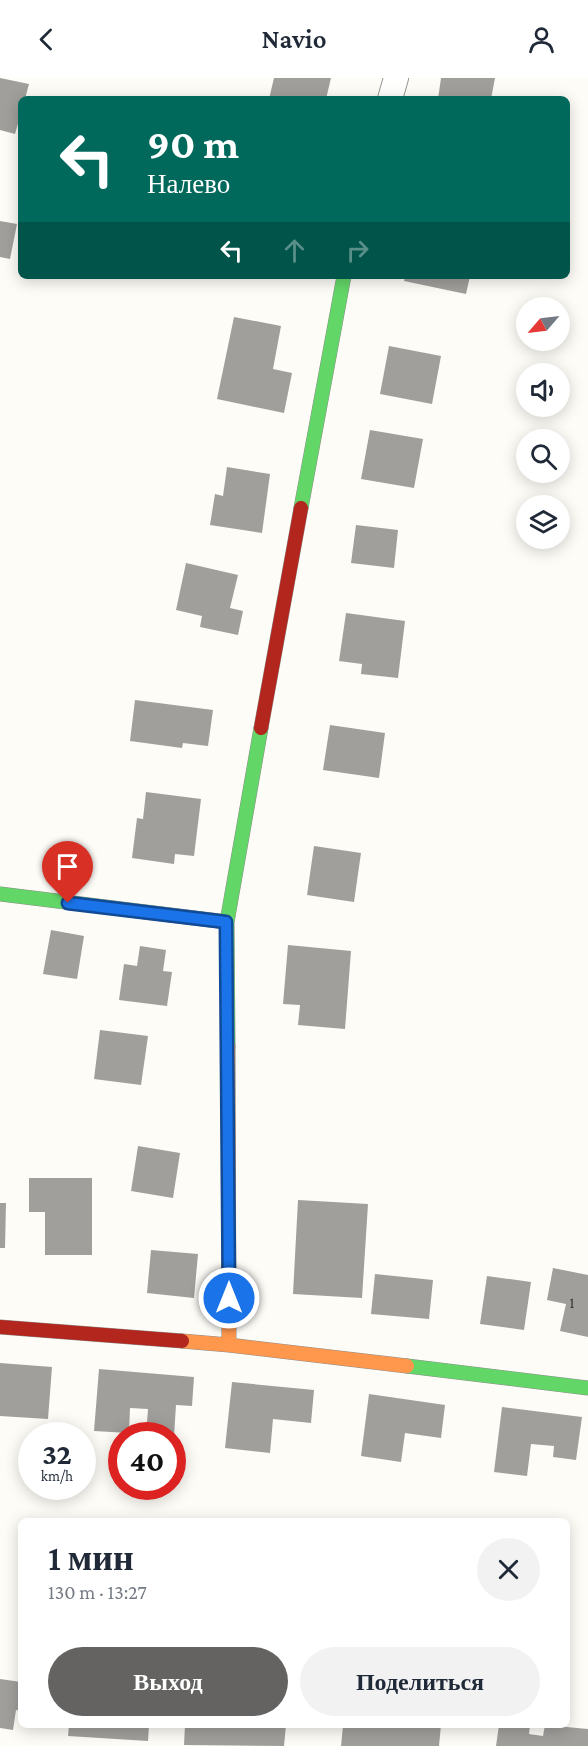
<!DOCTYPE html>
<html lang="ru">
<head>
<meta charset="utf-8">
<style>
  body { margin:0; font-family:"Crimson Pro",serif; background:#f2f2f3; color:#1f2937; height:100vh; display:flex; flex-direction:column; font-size:22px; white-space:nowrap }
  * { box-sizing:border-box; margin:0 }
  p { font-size:20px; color:#747a83 }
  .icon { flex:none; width:33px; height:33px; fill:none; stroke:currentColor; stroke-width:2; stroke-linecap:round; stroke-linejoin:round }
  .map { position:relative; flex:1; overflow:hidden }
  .panel { position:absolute; left:18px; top:1440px; width:552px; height:210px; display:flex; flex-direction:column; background:#fff; border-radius:9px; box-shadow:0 3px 15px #0003 }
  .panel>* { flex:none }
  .banner { position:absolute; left:18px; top:18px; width:552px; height:183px; border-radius:9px; box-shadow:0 3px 15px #0003; background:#00695c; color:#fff; overflow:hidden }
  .needle { width:39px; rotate:242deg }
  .controls { position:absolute; left:516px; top:219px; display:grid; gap:12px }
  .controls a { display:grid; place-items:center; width:54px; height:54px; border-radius:50%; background:#fff; box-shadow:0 3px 15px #0003; font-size:30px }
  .speed { position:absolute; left:18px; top:1344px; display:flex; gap:12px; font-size:30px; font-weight:700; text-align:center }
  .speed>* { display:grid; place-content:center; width:78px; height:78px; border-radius:50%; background:#fff; box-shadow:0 3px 15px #0003; line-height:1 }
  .speed small { font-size:15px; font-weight:400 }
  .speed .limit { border:9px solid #d22; background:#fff; color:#111 }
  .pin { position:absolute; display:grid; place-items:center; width:51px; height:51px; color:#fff; margin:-62px -26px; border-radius:50% 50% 50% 0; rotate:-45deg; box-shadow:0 0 6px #0007 }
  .pin .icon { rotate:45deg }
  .me { position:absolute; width:66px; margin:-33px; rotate:0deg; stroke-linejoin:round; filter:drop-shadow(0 0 4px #0008) }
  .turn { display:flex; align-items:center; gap:21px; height:126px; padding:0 30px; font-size:27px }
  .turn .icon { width:78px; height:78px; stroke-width:2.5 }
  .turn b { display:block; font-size:42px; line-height:51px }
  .lanes { display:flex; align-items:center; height:57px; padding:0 30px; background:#0003; justify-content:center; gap:30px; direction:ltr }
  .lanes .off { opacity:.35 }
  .round { display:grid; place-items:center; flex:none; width:63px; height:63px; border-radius:32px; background:#f2f2f3 }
  .overview { display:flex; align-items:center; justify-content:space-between; height:102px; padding:0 30px }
  h1 { font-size:36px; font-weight:600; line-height:45px }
  .cta { display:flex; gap:12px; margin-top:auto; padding:12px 30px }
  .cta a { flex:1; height:69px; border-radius:36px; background:#646362; color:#fff; font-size:24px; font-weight:600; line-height:69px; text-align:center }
  .cta a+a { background:#f2f2f3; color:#1f2937 }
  header { display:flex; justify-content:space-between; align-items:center; height:78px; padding:0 30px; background:#fff; font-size:27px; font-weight:600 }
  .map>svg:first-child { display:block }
  .building { fill:#a19f9c }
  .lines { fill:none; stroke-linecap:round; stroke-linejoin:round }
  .street-casing { stroke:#979795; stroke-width:26 }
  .fast-casing { stroke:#8e8d8b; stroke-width:15 }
  .slow-casing { stroke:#8e8d8b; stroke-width:15 }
  .jam-casing { stroke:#8e8d8b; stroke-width:15 }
  .street { stroke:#fffffe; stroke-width:24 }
  .fast { stroke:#63d668; stroke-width:14 }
  .slow { stroke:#ff974d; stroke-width:14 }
  .jam { stroke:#b3261e; stroke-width:14 }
  .route-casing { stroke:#114b97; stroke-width:15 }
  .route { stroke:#1a73e8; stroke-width:10 }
  .labels { text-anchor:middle; stroke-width:6; stroke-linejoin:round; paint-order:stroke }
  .number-label { font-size:16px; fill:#353434 }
</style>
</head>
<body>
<header><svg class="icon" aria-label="back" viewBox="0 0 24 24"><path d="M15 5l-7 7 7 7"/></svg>Navio<svg class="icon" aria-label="person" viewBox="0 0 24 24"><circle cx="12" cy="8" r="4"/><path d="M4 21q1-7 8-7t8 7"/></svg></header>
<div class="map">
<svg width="588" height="1668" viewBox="0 0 588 1668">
  <rect width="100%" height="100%" fill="#fdfcf7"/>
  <!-- building -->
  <path class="building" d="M0,0l29,6 -4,15h-4v14l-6,21 -15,-4z
    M274,0h57l-5,21h-57z
    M441,0h54l-4,21h-53z
    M0,143l17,3 -7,35 -10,-2z
    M405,198h65l-4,18 -62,-13z
    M234,239l47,9 -8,43 19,4 -8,40 -67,-14z
    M389,268l52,10 -9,48 -52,-10z
    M370,352l53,9 -9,49 -53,-9z
    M227,389l43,7 -8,59 -52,-8 5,-31 8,2z
    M356,447l42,5 -4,38 -43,-5z
    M186,485l52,12 -8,33 13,3 -5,24 -38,-8 2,-11 -26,-6z
    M346,535l59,8 -7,57 -37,-4 1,-10 -23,-3z
    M135,622l78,10 -5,36 -25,-3 -1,5 -52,-7z
    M330,647l55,8 -6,45 -56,-8z
    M146,714l55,7 -7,57 -19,-2 -1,10 -42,-6 5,-40 6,1z
    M314,768l47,7 -7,49 -47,-7z
    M51,852l33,6 -7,43 -34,-5z
    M288,867l63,6 -6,78 -47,-4 2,-20 -17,-1z
    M140,868l26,4 -3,21 9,1 -5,34 -48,-6 5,-36 13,2z
    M100,952l48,6 -7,49 -47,-6z
    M138,1068l42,7 -7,45 -42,-7z
    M29,1100h63v77h-47v-43h-16z
    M298,1122l70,4 -6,94 -69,-4z
    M0,1125h6l-1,45h-5z
    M151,1172l47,4 -4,44 -47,-5z
    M553,1190l35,7v62l-28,-6 6,-27 -19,-4z
    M375,1196l58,6 -4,39 -58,-5z
    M487,1198l44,6 -7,48 -44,-6z
    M0,1285l52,4 -4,52 -48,-3z
    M99,1291l95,8 -2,29 -16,-1 -2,31h-28l2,-27 -18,-1 -1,25 -35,-2z
    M232,1304l82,8 -3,33 -38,-4 -3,34 -45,-5z
    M369,1316l76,11 -4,33 -36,-5 -4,29 -40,-6z
    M502,1329l80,10 -6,43 -23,-3 1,-11 -23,-2 -4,32 -33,-4z
    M0,1601l21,3v29l-5,-1 -3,20 -13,-2z
    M69,1647h80l-1,16 -80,-5z
    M185,1647h101l-2,21 -100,-1z
    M351,1647h90l-2,21h-98l2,-20 8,1z
    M499,1647h31l-1,9 14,2 2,-11 43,4v17h-92z"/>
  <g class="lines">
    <!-- street casing -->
    <g class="street-casing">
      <path id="street" d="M390,21l6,-21"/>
    </g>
    <!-- fast casing -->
    <g class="fast-casing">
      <path id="fast" d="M301,430l43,-232
        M0,816l227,28
        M228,968l-1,-124 34,-194
        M407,1288l181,22"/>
    </g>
    <!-- slow casing -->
    <g class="slow-casing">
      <path id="slow" d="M228,968l1,299
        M182,1263l47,4 178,21"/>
    </g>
    <!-- jam casing -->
    <g class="jam-casing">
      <path id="jam" d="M261,650l40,-220
        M0,1249l182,14"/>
    </g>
    <!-- street -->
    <use href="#street" class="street"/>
    <!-- fast -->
    <use href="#fast" class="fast"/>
    <!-- slow -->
    <use href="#slow" class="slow"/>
    <!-- jam -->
    <use href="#jam" class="jam"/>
  </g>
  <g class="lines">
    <!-- route casing -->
    <g class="route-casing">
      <path id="route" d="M68,825l158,19 3,376"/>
    </g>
    <!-- route -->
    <use href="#route" class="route"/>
  </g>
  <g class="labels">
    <!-- number labels -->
    <g class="number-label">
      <text x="572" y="1230">1</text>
    </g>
  </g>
</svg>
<div class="controls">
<a><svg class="needle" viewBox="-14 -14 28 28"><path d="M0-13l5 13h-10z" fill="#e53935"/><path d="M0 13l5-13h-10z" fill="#747a83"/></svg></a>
<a><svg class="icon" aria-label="sound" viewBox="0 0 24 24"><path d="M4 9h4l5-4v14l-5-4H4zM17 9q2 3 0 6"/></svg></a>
<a><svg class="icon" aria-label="search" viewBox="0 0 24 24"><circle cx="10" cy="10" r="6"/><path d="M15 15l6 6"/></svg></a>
<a><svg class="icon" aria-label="layers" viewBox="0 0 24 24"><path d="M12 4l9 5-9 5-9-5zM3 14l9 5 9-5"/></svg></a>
</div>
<div class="speed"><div>32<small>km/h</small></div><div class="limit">40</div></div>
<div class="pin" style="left:68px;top:825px;background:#d93025"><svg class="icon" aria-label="arrive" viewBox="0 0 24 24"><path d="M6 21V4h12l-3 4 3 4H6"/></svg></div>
<svg class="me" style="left:229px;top:1220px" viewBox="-20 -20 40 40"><circle r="17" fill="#1a73e8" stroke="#fff" stroke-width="3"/><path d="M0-11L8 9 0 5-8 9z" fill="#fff"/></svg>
<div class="banner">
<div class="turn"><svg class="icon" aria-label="left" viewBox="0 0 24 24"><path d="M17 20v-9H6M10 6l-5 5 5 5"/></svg><div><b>90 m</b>Налево</div></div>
<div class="lanes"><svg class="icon" aria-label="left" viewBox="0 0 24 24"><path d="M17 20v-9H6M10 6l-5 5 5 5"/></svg><svg class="icon off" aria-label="ahead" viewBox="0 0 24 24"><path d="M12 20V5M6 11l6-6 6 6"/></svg><svg class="icon off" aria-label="right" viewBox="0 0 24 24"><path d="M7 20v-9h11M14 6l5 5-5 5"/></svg></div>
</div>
<section class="panel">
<div class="overview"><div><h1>1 мин</h1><p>130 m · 13:27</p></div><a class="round"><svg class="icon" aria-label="close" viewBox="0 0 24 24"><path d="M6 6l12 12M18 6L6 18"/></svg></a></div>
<div class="cta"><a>Выход</a><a>Поделиться</a></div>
</section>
</div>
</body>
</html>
